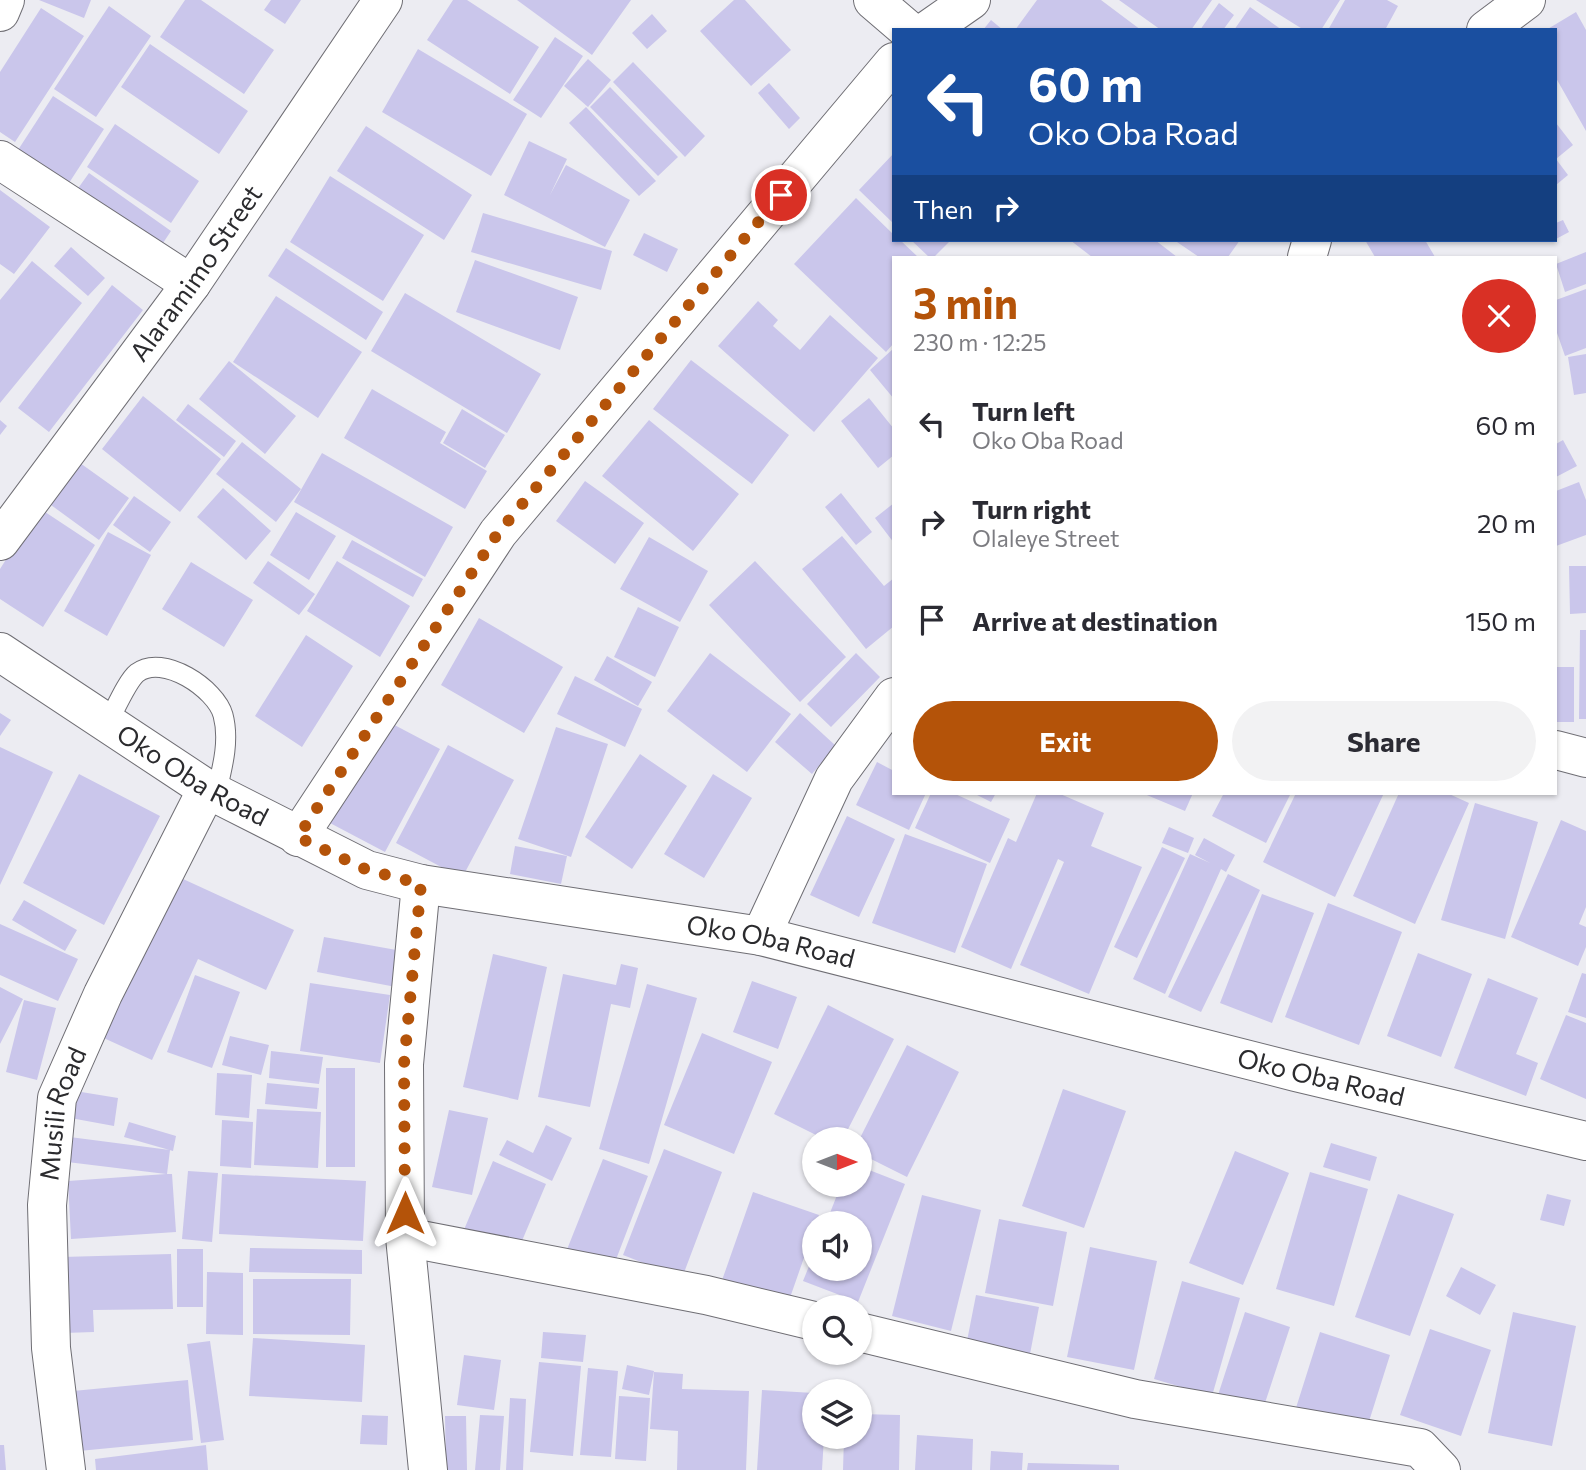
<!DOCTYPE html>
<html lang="en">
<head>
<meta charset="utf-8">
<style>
  body { margin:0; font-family:Commissioner,sans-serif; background:#f2f2f3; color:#2b2b33; height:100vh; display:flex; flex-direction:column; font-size:26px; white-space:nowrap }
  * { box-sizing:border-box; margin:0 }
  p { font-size:23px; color:#7c7c81 }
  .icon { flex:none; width:38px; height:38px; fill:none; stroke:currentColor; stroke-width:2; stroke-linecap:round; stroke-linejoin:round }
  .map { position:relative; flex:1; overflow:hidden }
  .details { position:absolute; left:892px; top:256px; width:665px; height:539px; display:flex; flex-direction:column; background:#fff; border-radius:0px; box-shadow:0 2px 5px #0004 }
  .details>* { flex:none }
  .hud { position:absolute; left:892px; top:28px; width:665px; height:214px; border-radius:0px; box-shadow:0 2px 5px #0004; background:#1a4fa0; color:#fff; overflow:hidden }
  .needle { width:46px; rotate:90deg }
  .controls { position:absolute; left:802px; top:1127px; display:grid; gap:14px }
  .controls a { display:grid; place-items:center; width:70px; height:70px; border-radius:50%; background:#fff; box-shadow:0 2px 5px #0004; font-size:35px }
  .pin { position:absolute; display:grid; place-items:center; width:60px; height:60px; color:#fff; margin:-30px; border:4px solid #fff; border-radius:50%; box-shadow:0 2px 7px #0007 }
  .me { position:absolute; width:77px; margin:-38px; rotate:0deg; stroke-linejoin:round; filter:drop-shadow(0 0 5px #0008) }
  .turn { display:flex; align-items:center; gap:24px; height:147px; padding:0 21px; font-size:32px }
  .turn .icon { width:91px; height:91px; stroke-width:2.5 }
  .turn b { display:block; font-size:49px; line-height:60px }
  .then { display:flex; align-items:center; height:66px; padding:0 21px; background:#0003; gap:14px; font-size:26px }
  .round { display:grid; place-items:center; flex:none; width:74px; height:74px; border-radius:37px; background:#f2f2f3 }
  .overview { display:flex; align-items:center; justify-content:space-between; height:119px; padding:0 21px }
  h1 { font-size:42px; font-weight:700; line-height:52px; color:#b45309 }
  .cta { display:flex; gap:14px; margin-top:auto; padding:14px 21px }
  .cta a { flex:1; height:80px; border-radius:42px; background:#b45309; color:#fff; font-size:28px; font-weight:700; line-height:80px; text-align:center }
  .cta a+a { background:#f2f2f3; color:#2b2b33 }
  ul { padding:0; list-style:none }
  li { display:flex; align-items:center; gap:21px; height:98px; padding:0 21px }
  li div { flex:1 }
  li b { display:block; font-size:26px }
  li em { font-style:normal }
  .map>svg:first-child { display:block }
  .building { fill:#cac6eb }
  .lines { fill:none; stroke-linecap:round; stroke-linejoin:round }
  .service-casing { stroke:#6f6e74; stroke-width:21 }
  .minor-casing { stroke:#6f6e74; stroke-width:40 }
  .tertiary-casing { stroke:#6f6e74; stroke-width:40 }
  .service { stroke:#fff; stroke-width:19 }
  .minor { stroke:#fff; stroke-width:38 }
  .tertiary { stroke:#fff; stroke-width:38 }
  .route { stroke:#b45309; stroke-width:12; stroke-dasharray:0 21.6 }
  .labels { text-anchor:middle; stroke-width:5; stroke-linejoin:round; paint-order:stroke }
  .street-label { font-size:26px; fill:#2b2b2e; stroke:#fff }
</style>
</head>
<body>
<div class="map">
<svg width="1586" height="1470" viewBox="0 0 1586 1470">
  <rect width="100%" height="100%" fill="#ececf2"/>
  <!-- building -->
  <path class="building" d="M39,0h52l-7,18z
    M185,0h16l73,50 -30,44 -84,-57z
    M271,0h30l-16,24 -21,-14z
    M453,0h14l72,47 -29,47 -83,-54z
    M517,0h114l-39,55z
    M734,0h11l46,50 -40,36 -51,-55z
    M1037,0h64l40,30h-126z
    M1119,0h93l-21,30h-30z
    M1256,0h84l-19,30h-17z
    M1345,0h42l11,6 -13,24h-57z
    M1219,3l15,12 -11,15h-23z
    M109,6l42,30 -55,81 -42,-28z
    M1250,7l32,23h-48z
    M41,8l43,28 -69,106 -15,-10v-60z
    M1576,12l10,18v101l-30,-53v-48h-10z
    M652,14l15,17 -20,18 -15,-16z
    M991,20l12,10h-20z
    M555,37l28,19 -42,62 -28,-18z
    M150,44l98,67 -29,43 -98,-67z
    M418,49l109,65 -36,62 -109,-64z
    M588,59l23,21 -23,27 -24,-21z
    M633,62l72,74 -20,21 -72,-75z
    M769,83l31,35 -11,11 -31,-36z
    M610,87l68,70 -20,19 -68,-69z
    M53,96l51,33 -35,54 -51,-33z
    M586,107l70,74 -17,15 -70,-73z
    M1556,123l17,22 -17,14 12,16 -12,10z
    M115,124l84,57 -28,42 -84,-56z
    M366,126l106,69 -28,45 -107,-69z
    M529,141l38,18 -17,36 16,-30 64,35 -25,47 -101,-52z
    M894,153v71l-35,-34z
    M89,173l82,58 -14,21 -83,-58z
    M330,176l94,59 -41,66 -93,-59z
    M0,190l50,37 -36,47 -14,-10z
    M856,198l38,37v5h6l18,17h-24v86l-8,9 -92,-88z
    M483,213l129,38 -11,39 -130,-38z
    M1563,220l6,12 -13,7v-16z
    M644,233l34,16 -11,23 -34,-17z
    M911,240h40l-17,17h-5z
    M1070,240h85l22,17h-85z
    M1174,240h66l-12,17h-29z
    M1365,240h60l10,17h-60z
    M71,247l34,31 -17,18 -34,-30z
    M286,248l97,64 -17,28 -98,-64z
    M1586,252v32l-21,8 -9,-28z
    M475,260l103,37 -18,53 -104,-38z
    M32,261l50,42 -82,100v-103z
    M112,285l31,25 -94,122 -31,-24z
    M1586,289v59l-21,8 -9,-26v-30z
    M405,293l136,81 -34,59 -136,-82z
    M276,296l86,56 -44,66 -85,-56z
    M758,301l20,19 -5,6 27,24 30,-35 48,43 -64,74 -96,-86z
    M894,348v51l-24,-29z
    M1586,354v39l-12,2 -6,-38z
    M691,360l98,75 -37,49 -99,-75z
    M229,361l67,55 -31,38 -66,-55z
    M372,389l74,43 -6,11 47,28 -22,38 -121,-71z
    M143,396l78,63 -41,53 -78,-63z
    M869,398l25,31v26l-16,13 -37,-47z
    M188,404l48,37 -12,16 -48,-37z
    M462,409l43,26 -20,33 -42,-25z
    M0,420l7,6 -7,9z
    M649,420l90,74 -46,57 -91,-75z
    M1563,440l14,26 -21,11v-33z
    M242,442l59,47 -25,33 -60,-48z
    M322,453l131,74 -28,50 -131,-75z
    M80,463l49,35 -30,42 -48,-35z
    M585,481l59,42 -29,41 -59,-43z
    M1579,482l7,18v35l-30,11v-55z
    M223,488l48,43 -25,29 -49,-43z
    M841,493l31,39 -16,13 -31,-38z
    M134,496l37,26 -21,30 -37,-27z
    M894,503v40l-19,-25z
    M39,508l56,37 -52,82 -43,-28v-30z
    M296,512l40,24 -27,44 -39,-25z
    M108,532l43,23 -44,81 -43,-25z
    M842,536l42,50 10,-8v48l-28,23 -64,-80z
    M649,537l59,34 -28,51 -60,-33z
    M352,540l71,39 -10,18 -71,-39z
    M268,561l47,33 -16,21 -46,-32z
    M337,561l73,45 -30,51 -73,-46z
    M755,561l91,96 -46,45 -91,-97z
    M191,562l62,38 -29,47 -62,-38z
    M1569,566h17v47l-16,1z
    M638,607l41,20 -24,50 -41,-20z
    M479,618l84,49 -39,66 -83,-48z
    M1580,630h6v89h-7z
    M306,635l47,31 -51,81 -47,-31z
    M710,653l81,61 -44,58 -80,-61z
    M856,653l24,24 -49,50 -24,-23z
    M607,656l45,26 -14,24 -44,-26z
    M1556,667h18v55h-18z
    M575,676l67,33 -17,38 -68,-33z
    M0,713l11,7 -11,16z
    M800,713l36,33 -24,28 -37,-32z
    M385,720l55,29 -55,103 -55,-29z
    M556,727l52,17 -37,113 -53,-18z
    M448,745l66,35 -52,98 -66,-35z
    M0,747l53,25 -53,113z
    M640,754l47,32 -55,83 -47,-32z
    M877,762l17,9v22h32l-17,37 -53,-25z
    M79,774l81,42 -56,109 -81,-42z
    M713,774l39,24 -48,80 -40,-24z
    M931,793h22l57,26 -20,44 -75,-35z
    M973,793h23l-5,9z
    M1037,793h21l46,20 -13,33 51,21 -53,127 -69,-29 44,-103 -6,-3 -47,110 -50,-22 47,-109 8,4z
    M1142,793h51l-8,18z
    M1224,793h67l-25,50 -54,-27z
    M1296,793h88l-49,104 -72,-35z
    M1399,793h48l22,10 -54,121 -62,-28z
    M1475,803l63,19 -33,117 -64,-19z
    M847,816l48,23 -36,78 -49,-22z
    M1561,820l25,11v76l-7,17 7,3v20l-8,19 -67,-29z
    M1169,827l25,11 -6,15 -26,-10z
    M905,834l82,30 -32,89 -83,-30z
    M1204,838l31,17 -9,17 -5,-3 -56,125 -32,-15 57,-125 20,9 -15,-8z
    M515,846l52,10 -6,28 -51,-10z
    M1162,847l23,11 -48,100 -23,-11z
    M170,873l124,57 -28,60 -68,-31 -46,101 -55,-25z
    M1228,874l32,16 -59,122 -33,-15z
    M1262,894l52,19 -42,110 -52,-20z
    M24,900l53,30 -12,21 -53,-31z
    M1328,903l74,29 -43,113 -74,-28z
    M0,924l78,35 -20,42 -58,-26z
    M324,937l78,14 -6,36 -79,-15z
    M1418,953l54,21 -31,83 -54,-21z
    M493,954l54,13 -29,133 -55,-13z
    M621,964l17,4 -8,40 -19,-4 -21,103 -52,-10 25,-123 53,11z
    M1582,973l4,1v44l-18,-6z
    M195,975l45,17 -28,76 -45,-16z
    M1488,978l50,20 -22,56 22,9 -12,33 -72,-28z
    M752,981l45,16 -19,52 -45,-17z
    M310,983l80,12 -10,68 -80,-12z
    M647,984l50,14 -48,166 -50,-15z
    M0,987l23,12 -23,45z
    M24,1000l32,8 -19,72 -31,-8z
    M828,1005l66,34 -51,100h-19l-50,-25z
    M1566,1015l20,8v76l-46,-20z
    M702,1033l70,29 -38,92 -70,-29z
    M230,1036l39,9 -8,30 -39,-10z
    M907,1045l52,27 -52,105 -48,-24v-13z
    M271,1051l52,6 -4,27 -50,-6z
    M326,1068h29v99h-29z
    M217,1073l35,2 -3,43 -34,-3z
    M267,1083l52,5 -2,21 -52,-5z
    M1063,1089l63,22 -42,117 -62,-22z
    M69,1090l49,8 -4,28 -49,-9z
    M257,1109l64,3 -3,56 -64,-3z
    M449,1110l39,8 -16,77 -40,-8z
    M222,1120l31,2 -2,46 -31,-2z
    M129,1122l47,14 -3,15 -49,-14z
    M546,1125l26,13 -20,43 -53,-26 8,-15 26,13z
    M62,1136l108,14 -3,24h5l4,58 -105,7 -3,-58 98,-7 -107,-13z
    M1331,1143l46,14 -7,24 -47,-14z
    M664,1149l58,23 -40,106 -59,-23z
    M1235,1151l54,22 -46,112 -54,-22z
    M603,1159l45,17 -36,94 -46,-18z
    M493,1161l53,23 -30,71 -53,-23z
    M859,1166l46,18 -47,118 -55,-21 11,-27v15h45v-46h-33l15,-38h18z
    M188,1171l30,2 -6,69 -30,-3z
    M1310,1172l58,17 -34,117 -58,-17z
    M222,1174l144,7 -3,60 -144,-7z
    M753,1192l66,23 -33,94 -66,-23z
    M1398,1194l56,20 -44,122 -55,-19z
    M1547,1194l24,6 -7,26 -24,-6z
    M922,1195l59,15 -30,121 -59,-15z
    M999,1219l68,13 -14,74 -68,-13z
    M1090,1247l67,14 -23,109 -67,-13z
    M250,1248l112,2v24l-113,-2z
    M177,1249h26v58h-26z
    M171,1254l2,55 -80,1 1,22 -30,1 -2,-76z
    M1461,1267l35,18 -16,30 -34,-19z
    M207,1272l36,1v62l-37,-1z
    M253,1279h98l-1,56 -97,-1z
    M1182,1281l58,17 -28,98 -58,-17z
    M976,1295l63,12 -9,47 -63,-13z
    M1245,1312l45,15 -27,82 -45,-14z
    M1513,1312l63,14 -24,120 -64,-13z
    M1430,1329l61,21 -30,86 -61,-21z
    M543,1332l43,3 -3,27 -42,-4z
    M1320,1332l70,23 -25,79 -70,-23z
    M253,1338l112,7 -3,57 -113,-6z
    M210,1341l14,99 -23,3 -14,-99z
    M464,1355l37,5 -7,50 -37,-5z
    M539,1362l42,4 -8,90 -43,-4z
    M627,1365l27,6 -5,24 -27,-6z
    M588,1368l30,3 -7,86 -31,-2z
    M654,1372l29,2 -1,15 67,2 -3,79h-69l1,-39 -28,-2z
    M188,1380l5,60 -114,11 -6,-60z
    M762,1390l52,3v44h10l-2,33h-65z
    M619,1396l31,2 -4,63 -31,-2z
    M510,1398l16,1 -3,71h-17z
    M859,1414l41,1 -1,55h-56l1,-33h15z
    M362,1415l26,1 -1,29 -27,-1z
    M480,1415l24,1 -4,54h-25z
    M445,1416h21l1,54h-21z
    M917,1435l56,4 -1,31h-57z
    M0,1445h4l2,25h-6z
    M206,1445l2,25h-112l-1,-11z
    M991,1451l32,2 -1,17h-32z
    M1028,1463l91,2v5h-92z"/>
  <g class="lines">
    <!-- service casing -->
    <g class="service-casing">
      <path id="service" d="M107,724c7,-12 20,-43 30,-51 26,-20 79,16 86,42 7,26 -1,54 -7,79"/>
    </g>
    <!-- minor casing -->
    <g class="minor-casing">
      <g id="minor">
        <path d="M873,0l35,30"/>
        <path d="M0,12l5,-12"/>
        <path d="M928,30l43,-30"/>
        <path d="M1486,30l40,-30"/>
        <path d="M0,160l191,124"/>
        <path d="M1307,257l5,-17"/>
        <path id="s1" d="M0,541l191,-257 192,-284"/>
        <path d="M1556,750l30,8"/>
        <path d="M298,837l200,-304 396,-471"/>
        <path d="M421,884l-17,180 1,173 23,233"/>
        <path d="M761,936l73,-157 60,-82"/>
        <path d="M405,1237l301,58 108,26"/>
        <path d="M859,1332l276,67 285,49 21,22"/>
        <path id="s2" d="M66,1470l-15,-122 -4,-143 10,-107 46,-104 104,-205"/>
      </g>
    </g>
    <!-- tertiary casing -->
    <g class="tertiary-casing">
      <g id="tertiary">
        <path id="s3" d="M0,652l207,137 160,81 54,14 340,52 535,136 290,69"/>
      </g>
    </g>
    <!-- service -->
    <use href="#service" class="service"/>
    <!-- minor -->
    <use href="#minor" class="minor"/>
    <!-- tertiary -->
    <use href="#tertiary" class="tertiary"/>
  </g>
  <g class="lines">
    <!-- route -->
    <path class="route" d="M405,1213l-1,-149 17,-180 -54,-14 -69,-33 200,-304 283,-338"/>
  </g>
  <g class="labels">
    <!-- street labels -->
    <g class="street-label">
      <text dy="9" stroke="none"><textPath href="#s1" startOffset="332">Alaramimo Street</textPath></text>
      <text dy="9" stroke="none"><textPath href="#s3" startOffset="229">Oko Oba Road</textPath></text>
      <text dy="9" stroke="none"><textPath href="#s3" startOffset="838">Oko Oba Road</textPath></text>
      <text dy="9" stroke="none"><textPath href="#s3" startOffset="1405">Oko Oba Road</textPath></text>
      <text dy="9" stroke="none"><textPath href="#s2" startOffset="359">Musili Road</textPath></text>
    </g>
  </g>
</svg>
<div class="controls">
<a><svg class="needle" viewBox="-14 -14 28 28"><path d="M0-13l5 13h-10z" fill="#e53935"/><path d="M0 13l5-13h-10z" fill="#7c7c81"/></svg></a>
<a><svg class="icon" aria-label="sound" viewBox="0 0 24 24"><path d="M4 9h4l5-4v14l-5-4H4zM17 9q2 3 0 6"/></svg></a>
<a><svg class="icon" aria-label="search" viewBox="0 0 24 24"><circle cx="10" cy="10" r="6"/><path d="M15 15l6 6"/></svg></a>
<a><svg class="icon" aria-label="layers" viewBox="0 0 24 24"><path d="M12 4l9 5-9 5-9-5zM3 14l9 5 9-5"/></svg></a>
</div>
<div class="pin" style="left:781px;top:195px;background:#d93025"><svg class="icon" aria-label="arrive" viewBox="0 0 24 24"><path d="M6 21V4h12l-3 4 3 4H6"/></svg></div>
<svg class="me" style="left:405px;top:1213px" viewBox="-20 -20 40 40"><path d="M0-17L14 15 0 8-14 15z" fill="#b45309" stroke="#fff" stroke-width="4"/></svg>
<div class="hud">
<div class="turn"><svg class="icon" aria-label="left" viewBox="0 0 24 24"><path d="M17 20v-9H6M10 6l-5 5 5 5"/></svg><div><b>60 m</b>Oko Oba Road</div></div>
<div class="then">Then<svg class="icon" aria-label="right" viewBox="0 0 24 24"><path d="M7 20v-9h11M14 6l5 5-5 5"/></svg></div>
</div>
<section class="details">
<div class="overview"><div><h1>3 min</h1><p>230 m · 12:25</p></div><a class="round" style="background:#d93025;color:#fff"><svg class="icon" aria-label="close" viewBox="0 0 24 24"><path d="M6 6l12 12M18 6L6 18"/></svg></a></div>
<ul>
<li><svg class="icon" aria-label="left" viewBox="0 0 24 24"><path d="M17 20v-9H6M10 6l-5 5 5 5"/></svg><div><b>Turn left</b><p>Oko Oba Road</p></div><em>60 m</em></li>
<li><svg class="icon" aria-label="right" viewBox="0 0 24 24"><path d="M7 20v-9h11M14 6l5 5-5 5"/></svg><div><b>Turn right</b><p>Olaleye Street</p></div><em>20 m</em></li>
<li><svg class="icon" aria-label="arrive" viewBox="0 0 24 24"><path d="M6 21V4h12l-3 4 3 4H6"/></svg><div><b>Arrive at destination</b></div><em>150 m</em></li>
</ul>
<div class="cta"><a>Exit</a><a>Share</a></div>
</section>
</div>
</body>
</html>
